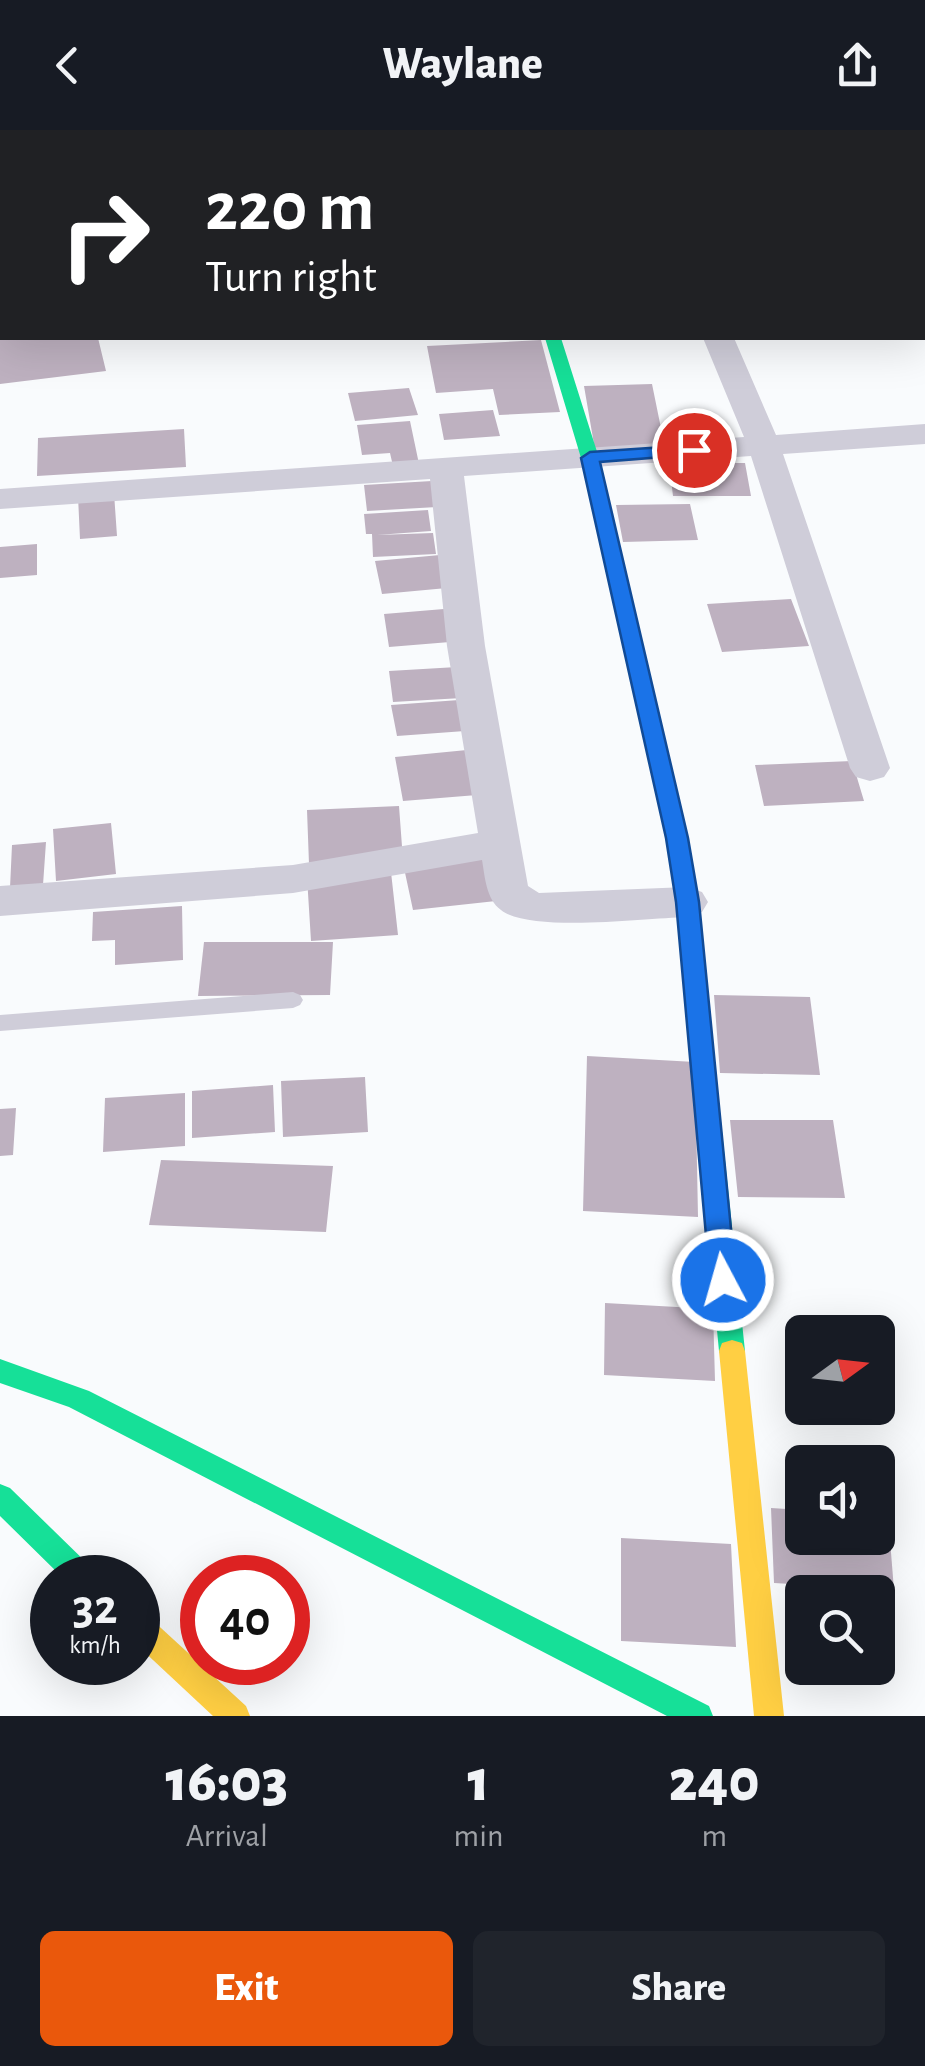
<!DOCTYPE html>
<html lang="en">
<head>
<meta charset="utf-8">
<style>
  body { margin:0; font-family:"Alegreya Sans",sans-serif; background:#20242c; color:#f1f3f6; height:100vh; display:flex; flex-direction:column; font-size:38px; white-space:nowrap }
  * { box-sizing:border-box; margin:0 }
  p { font-size:32px; color:#9ea1a6 }
  .icon { flex:none; width:55px; height:55px; fill:none; stroke:currentColor; stroke-width:2; stroke-linecap:round; stroke-linejoin:round }
  .map { position:relative; height:1586px; overflow:hidden }
  .side { display:flex; flex-direction:column; background:#171b24; flex:1 }
  .side>* { flex:none }
  .guide { position:absolute; left:0px; top:0px; width:925px; height:210px; box-shadow:0 10px 40px #0002; background:#202124; color:#fff; overflow:hidden }
  .needle { width:65px; rotate:75deg }
  .tools { position:absolute; left:785px; top:1185px; display:grid; gap:20px }
  .tools a { display:grid; place-items:center; width:110px; height:110px; border-radius:15px; background:#171b24; box-shadow:0 10px 40px #0002; font-size:50px }
  .speed { position:absolute; left:30px; top:1425px; display:flex; gap:20px; font-size:50px; font-weight:700; text-align:center }
  .speed>* { display:grid; place-content:center; width:130px; height:130px; border-radius:50%; background:#171b24; box-shadow:0 10px 40px #0002; line-height:1 }
  .speed small { font-size:25px; font-weight:400 }
  .speed .limit { border:15px solid #d22; background:#fff; color:#111 }
  .pin { position:absolute; display:grid; place-items:center; width:85px; height:85px; color:#fff; margin:-42px; border:5px solid #fff; border-radius:50%; box-shadow:0 2px 10px #0007 }
  .me { position:absolute; width:110px; margin:-55px; rotate:354deg; stroke-linejoin:round; filter:drop-shadow(0 0 8px #0008) }
  .turn { display:flex; align-items:center; gap:35px; height:210px; padding:0 40px; font-size:45px }
  .turn .icon { width:130px; height:130px; stroke-width:2.5 }
  .turn b { display:block; font-size:70px; line-height:85px }
  .eta { display:flex; justify-content:space-evenly; align-items:center; height:170px; text-align:center }
  .eta b { font-size:60px; font-weight:800; line-height:70px }
  .primary-button { display:flex; gap:20px; margin-top:auto; padding:20px 40px }
  .primary-button a { flex:1; height:115px; border-radius:15px; background:#ea580c; color:#fff; font-size:40px; font-weight:800; line-height:115px; text-align:center }
  .primary-button a+a { background:#20242c; color:#f1f3f6 }
  header { display:flex; justify-content:space-between; align-items:center; height:130px; padding:0 40px; background:#171b24; font-size:45px; font-weight:800 }
  .map>svg:first-child { display:block }
  .building { fill:#beb1c0 }
  .lines { fill:none; stroke-linecap:round; stroke-linejoin:round }
  .lane { fill:#cfcdd9; fill-rule:evenodd }
  .street { fill:#cfcdd9; fill-rule:evenodd }
  .fast { fill:#16e098; fill-rule:evenodd }
  .slow { fill:#ffcf43; fill-rule:evenodd }
  .route { fill:#1a73e8; stroke:#114b97; stroke-width:2.5 }
</style>
</head>
<body>
<header><svg class="icon" aria-label="back" viewBox="0 0 24 24"><path d="M15 5l-7 7 7 7"/></svg>Waylane<svg class="icon" aria-label="share" viewBox="0 0 24 24"><path d="M12 15V3M7 8l5-5 5 5M5 13v7h14v-7"/></svg></header>
<div class="map">
<svg width="925" height="1586" viewBox="0 0 925 1586">
  <rect width="100%" height="100%" fill="#f9fbfd"/>
  <!-- building -->
  <path class="building" d="M0,208h98l8,33 -106,13z
    M541,210l19,72 -61,3 -6,-26 -57,4 -9,-47z
    M652,254l13,64 -70,2 -11,-64z
    M409,258l9,27 -63,6 -7,-28z
    M493,280l7,26 -56,4 -5,-26z
    M410,291l9,43 -26,2 -3,-13 -28,2 -5,-30z
    M184,299l2,38 -149,9 1,-38z
    M669,333h76l6,33h-78z
    M432,351l5,26 -70,4 -3,-26z
    M114,363l3,43 -37,3 -2,-43z
    M690,374l8,36 -75,2 -7,-37z
    M428,380l3,21 -54,4 56,-2 3,21 -63,3 -1,-23h-6l-2,-20z
    M37,414v31l-37,3v-31z
    M440,425l7,33 -65,6 -7,-33z
    M791,469l18,47 -87,6 -15,-48z
    M444,479l6,33 -61,5 -5,-33z
    M457,537l5,31 -69,4 -4,-31z
    M459,570l6,31 -68,5 -6,-31z
    M467,620l10,45 -74,6 -8,-44z
    M852,631l12,40 -100,5 -9,-41z
    M399,676l4,54 -94,4 -2,-54z
    M111,693l5,51 -60,7 -3,-52z
    M46,712l-3,43 -33,3 2,-43z
    M485,729l11,42 -83,9 -9,-42z
    M391,742l7,63 -87,6 -4,-64z
    M182,776l1,54 -68,5v-25l-23,1 1,-29z
    M204,812h129l-3,53 -132,1z
    M714,865l96,2 10,78 -100,-2z
    M587,926l108,6 3,155 -115,-6z
    M365,947l3,55 -85,5 -2,-56z
    M273,955l2,47 -83,6v-47z
    M185,963v53l-82,6 2,-54z
    M16,978l-3,47 -13,1v-47z
    M730,990h103l12,78 -107,-1z
    M161,1030l172,6 -7,66 -177,-7z
    M605,1173l108,6 2,72 -111,-6z
    M771,1378l31,2v28h76v-24l10,1 6,75 -120,-7z
    M621,1408l110,6 5,103 -115,-6z"/>
  <g class="lines">
    <!-- lane -->
    <path class="lane" d="M293,862l7,3 3,5 -3,5 -7,3 -293,23v-16z"/>
    <!-- street -->
    <path class="street" d="M619,0h28l1,2h-27z
      M0,38h2v16h-2z
      M703,208h31l42,97 149,-11v20l-142,10 107,314 -6,9 -14,4 -14,-4 -6,-9 -99,-312 -287,20 21,170 43,240 11,7 148,-6 15,5 6,10 -6,10 -15,5c-40,1 -157,16 -186,-7 -15,-11 -16,-33 -19,-50l-189,33 -293,23v-30l293,-21 185,-32 -31,-187 -17,-167 -430,30v-20l744,-52z"/>
    <!-- fast -->
    <path class="fast" d="M545,208h16l38,120 89,380 10,64 47,449 -3,8 -10,3 -10,-3 -3,-8 -43,-449 -10,-64 -85,-380z
      M0,1229l89,32 620,315 4,10h-46l-598,-309 -69,-24z
      M0,1354l10,4 83,81 4,9h-34l-63,-62z"/>
    <!-- slow -->
    <path class="slow" d="M732,1210l10,3 3,8 39,365h-30l-35,-365 3,-8z
      M138,1483l11,4 97,89 4,10h-37l-75,-70z"/>
  </g>
  <!-- route -->
  <path class="route" d="M694,315l7,2v7l-101,8 88,376 11,64 37,378 -3,8 -10,3 -9,-3 -4,-8 -34,-378 -10,-64 -85,-380 9,-6z"/>
</svg>
<div class="tools">
<a><svg class="needle" viewBox="-14 -14 28 28"><path d="M0-13l5 13h-10z" fill="#e53935"/><path d="M0 13l5-13h-10z" fill="#9ea1a6"/></svg></a>
<a><svg class="icon" aria-label="sound" viewBox="0 0 24 24"><path d="M4 9h4l5-4v14l-5-4H4zM17 9q2 3 0 6"/></svg></a>
<a><svg class="icon" aria-label="search" viewBox="0 0 24 24"><circle cx="10" cy="10" r="6"/><path d="M15 15l6 6"/></svg></a>
</div>
<div class="speed"><div>32<small>km/h</small></div><div class="limit">40</div></div>
<div class="pin" style="left:694px;top:320px;background:#d93025"><svg class="icon" aria-label="arrive" viewBox="0 0 24 24"><path d="M6 21V4h12l-3 4 3 4H6"/></svg></div>
<svg class="me" style="left:723px;top:1150px" viewBox="-20 -20 40 40"><circle r="17" fill="#1a73e8" stroke="#fff" stroke-width="3"/><path d="M0-11L8 9 0 5-8 9z" fill="#fff"/></svg>
<div class="guide">
<div class="turn"><svg class="icon" aria-label="right" viewBox="0 0 24 24"><path d="M7 20v-9h11M14 6l5 5-5 5"/></svg><div><b>220 m</b>Turn right</div></div>
</div>
</div>
<section class="side">
<div class="eta">
<div><b>16:03</b><p>Arrival</p></div>
<div><b>1</b><p>min</p></div>
<div><b>240</b><p>m</p></div>
</div>
<div class="primary-button"><a>Exit</a><a>Share</a></div>
</section>
</body>
</html>
